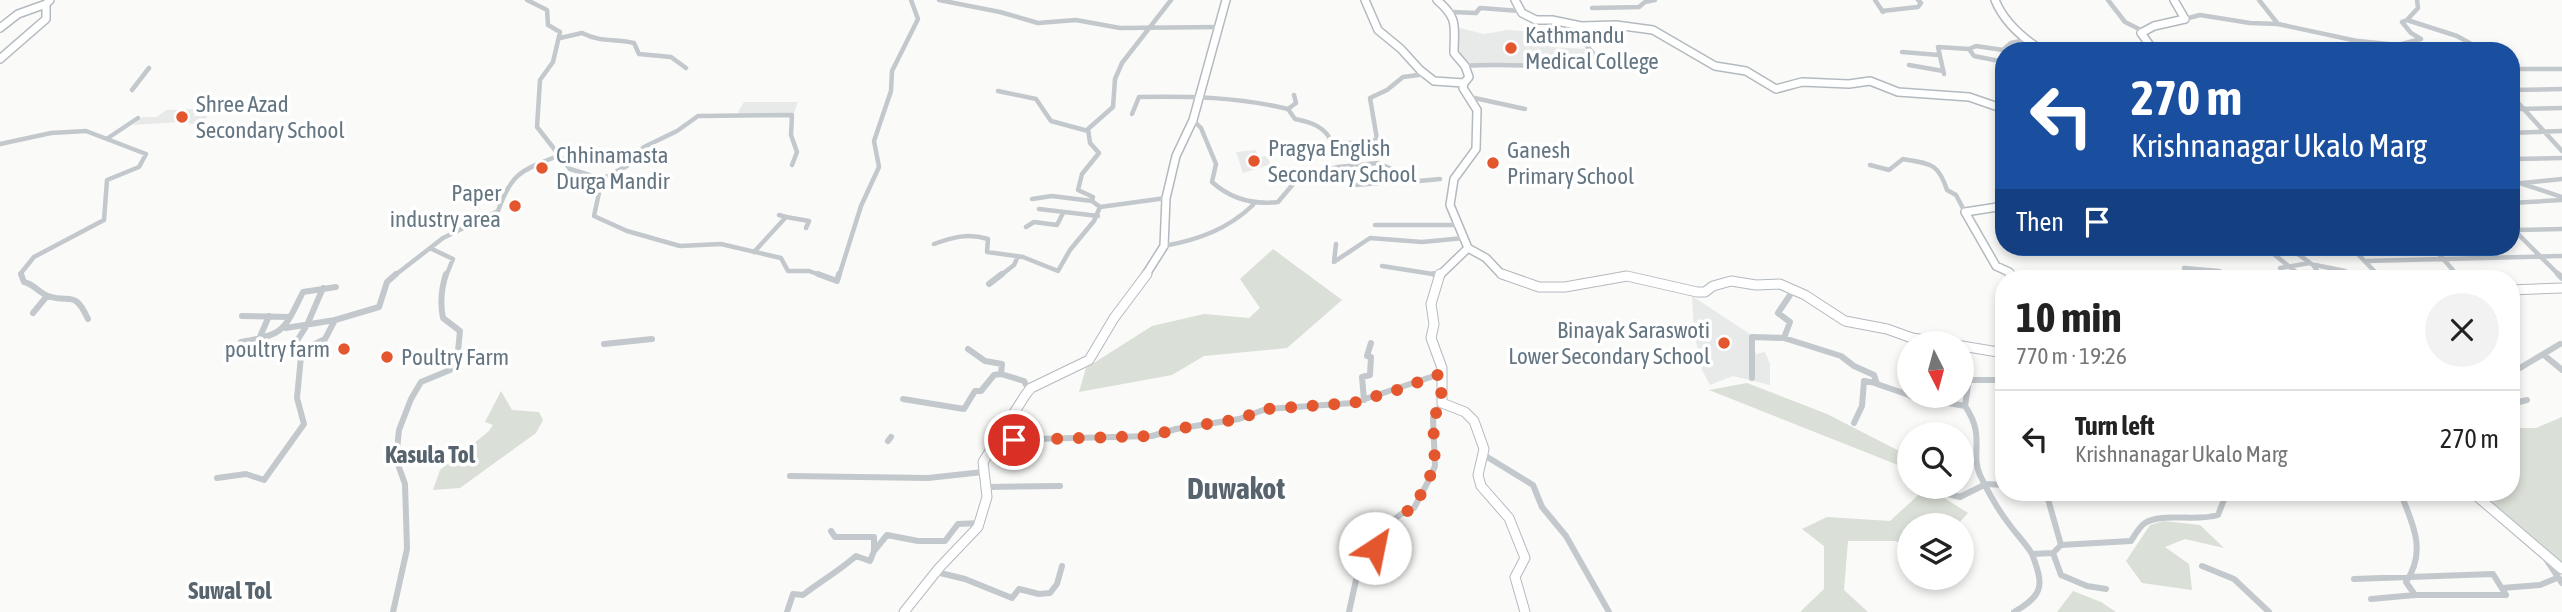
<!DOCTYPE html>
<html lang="en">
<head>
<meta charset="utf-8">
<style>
  body { margin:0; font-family:"Asap Condensed",sans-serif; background:#f2f2f2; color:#222; height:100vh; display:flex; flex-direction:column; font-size:26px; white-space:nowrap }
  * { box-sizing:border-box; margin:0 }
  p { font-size:23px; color:#767676 }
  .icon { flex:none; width:38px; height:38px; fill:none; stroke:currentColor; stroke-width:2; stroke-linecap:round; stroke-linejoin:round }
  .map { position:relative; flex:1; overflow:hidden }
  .panel { position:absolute; left:1995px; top:270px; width:525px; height:231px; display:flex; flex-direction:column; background:#fff; border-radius:28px; box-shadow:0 4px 10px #0003 }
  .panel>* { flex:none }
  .banner { position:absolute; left:1995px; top:42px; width:525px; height:214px; border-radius:28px; box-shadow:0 4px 10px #0003; background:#1a4fa0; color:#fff; overflow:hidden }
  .needle { width:46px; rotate:174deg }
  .fabs { position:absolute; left:1897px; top:331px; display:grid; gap:14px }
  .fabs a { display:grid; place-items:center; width:77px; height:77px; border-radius:50%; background:#fff; box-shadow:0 4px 10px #0003; font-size:35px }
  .pin { position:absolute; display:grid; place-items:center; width:60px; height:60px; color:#fff; margin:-30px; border:4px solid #fff; border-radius:50%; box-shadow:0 2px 7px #0007 }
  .me { position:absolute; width:77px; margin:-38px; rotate:34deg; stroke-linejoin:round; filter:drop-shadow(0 0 5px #0008) }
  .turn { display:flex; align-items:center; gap:24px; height:147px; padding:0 21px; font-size:32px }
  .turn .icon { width:91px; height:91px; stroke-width:2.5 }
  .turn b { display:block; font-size:49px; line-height:60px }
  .then { display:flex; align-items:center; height:66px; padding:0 21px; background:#0003; gap:14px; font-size:26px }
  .round { display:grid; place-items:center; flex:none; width:74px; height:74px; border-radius:37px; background:#f2f2f2 }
  .summary { display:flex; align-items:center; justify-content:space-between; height:119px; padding:0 21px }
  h1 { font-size:42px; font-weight:700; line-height:52px }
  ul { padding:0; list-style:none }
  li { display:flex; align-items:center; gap:21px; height:98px; padding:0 21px; border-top:2px solid #e0e0e0 }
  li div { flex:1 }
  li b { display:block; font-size:26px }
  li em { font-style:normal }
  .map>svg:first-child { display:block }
  .built { fill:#e8e9e9 }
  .green { fill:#dadfd7 }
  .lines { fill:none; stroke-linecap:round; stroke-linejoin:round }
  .secondary-far1-casing { stroke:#b3babf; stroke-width:10 }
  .secondary-casing { stroke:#b3babf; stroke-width:11 }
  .street-far1 { stroke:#c3c8cc; stroke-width:4.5 }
  .street { stroke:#c3c8cc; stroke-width:6 }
  .secondary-far1 { stroke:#fff; stroke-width:7 }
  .secondary { stroke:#fff; stroke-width:9 }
  .route { stroke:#e4572e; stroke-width:12; stroke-dasharray:0 21.6 }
  .poi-dot { fill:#e4572e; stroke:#fff; stroke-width:2.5 }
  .labels { text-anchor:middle; stroke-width:7; stroke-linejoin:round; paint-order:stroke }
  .poi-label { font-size:23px; fill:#657683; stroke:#fff; text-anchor:start }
  .neighbourhood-label { font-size:24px; font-weight:bold; fill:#57646e; stroke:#fff }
  .district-label { font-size:30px; font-weight:bold; fill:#57646e; stroke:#fff }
</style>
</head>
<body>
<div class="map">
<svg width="2562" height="612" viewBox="0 0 2562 612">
  <rect width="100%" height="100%" fill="#fafaf8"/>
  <!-- built -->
  <path class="built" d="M1452,26l32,8 24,-4 41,3 2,14 37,2 3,4 -3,15 -123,-2 -10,-9z
    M744,102h54l-4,11 -5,1h-49l-2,-2z
    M198,109l-4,7h14l-8,9 -19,-3 -48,3 10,-8h14l9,-7z
    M1256,150l2,8 8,-2 5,8 -28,9 -7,-21z
    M1692,296l58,38 6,20 9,-2 5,12v21l-37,-9 -23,9 -8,-15 -8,-38z"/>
  <!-- green -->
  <path class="green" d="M1273,249l69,51 -55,48 -83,8 -32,19 -93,17 7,-24 66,-42 52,-12 45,4 11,-10 -20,-29z
    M1747,383l80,31 82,42v6l-6,5 -194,-77z
    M501,391l11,19 27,2 4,8 -7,13 -76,55 -27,2 7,-20 48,-38 5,-7 -8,-3z
    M2562,417v146l-77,-63 -5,-8h31v-64h25z
    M1927,487l41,26 -11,12h-48v22l-14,-6h-47l-4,49 24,22h-68l24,-23v-43l-22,-17 25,-12 63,4z
    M2164,521l36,4 24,23 -39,-9 -20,8 24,17 3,26 -50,-7 -16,-22 24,-36z
    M2073,591l28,11 15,10h-59z"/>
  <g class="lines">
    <!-- secondary-far1 casing -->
    <g class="secondary-far1-casing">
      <path id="secondary-far1" d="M1365,0l13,30 23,19 19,21 14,11 30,2
        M1437,0c22,19 17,26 17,53l11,13 4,11 -5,6
        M1515,0l7,13 14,7h16l29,6 35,-1 37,5 62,36 31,5 30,18 26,-7 47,2 21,-3 28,11 71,5 35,12
        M1995,0c9,22 27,38 48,51
        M0,28l18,-14 28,-10
        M2154,51l-13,-18 13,-7 31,-7 -11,-19
        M0,59l46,-40v-15l4,-4
        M1464,83l-1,5 14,22 -1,39 -22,30 -4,26 18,43
        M2004,206l-39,6 31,54 13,6 2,4
        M1468,248l18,10 15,16 6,2
        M1145,276l19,-30 2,-48 10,-42 17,-36 33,-120
        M1439,276l29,-28"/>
    </g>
    <!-- secondary casing -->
    <g class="secondary-casing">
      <path id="secondary" d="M1440,274l-9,30 3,20 -3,14 11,30v35l23,9 9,9 10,28 -6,26 3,11 28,32 16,40 -10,19 10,35
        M1502,274l37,13h26l62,-11 70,16h8l8,-6 18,-5 25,4 24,-1 25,11 40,26 42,8 25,9 35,5
        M2010,274l2,4
        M2511,290l51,-2
        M1962,346l42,7
        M2472,492l90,77
        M904,612l35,-44 39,-41 9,-30 -4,-35 43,-68 5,-6 58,-28 25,-42 33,-44"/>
    </g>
    <!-- street-far1 -->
    <path class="street-far1" d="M527,0l20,10 1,15 12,7 -7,30 -13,18 -3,47 33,42 32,10
      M939,0l61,12 38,11 38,-3 44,8 98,-1
      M1875,0l8,12
      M2108,0l17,22 18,9
      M2259,0l19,24
      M1592,8l47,-1 6,-5 10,-2
      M1882,11l36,-4 3,-4 -3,-3
      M1451,12l25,1 4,-5 40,3
      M2185,19l15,-4 50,8 28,1 79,17 10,10
      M2407,20l11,-12 -1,-8
      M2402,22l5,-2 50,16 27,15
      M560,38l22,-5c20,10 31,5 52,10l5,11 32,3 15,11
      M2358,41l40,4 23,-6 -10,-6 -9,-11
      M1969,49l7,-3 27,4 8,-7 14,-3
      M1902,52l37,3
      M1909,65l34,6
      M1465,66c42,-3 81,1 123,2l5,-15 -13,-15 1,-12
      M2511,69h51
      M1944,74l-6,-27 31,2 5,7 30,6
      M132,90l17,-22
      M2511,90l51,-1
      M998,91l38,8 15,22 37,10
      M2511,95l51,56
      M1470,97l55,12
      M1288,109l8,-6 -2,-8
      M2511,109l51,-1
      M1132,114l7,-17c51,-1 99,0 149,12l7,10c16,3 31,8 37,24h26l19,-4 -7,-41 17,-8 16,-13 23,-3
      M1193,120l8,8 15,36 -4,18c19,17 40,23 66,20l21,-25 39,-10 40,-4 41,18 21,-2
      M2511,133l51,-2
      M108,138l30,-20
      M0,144l51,-11 35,-2 60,23 -7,13 -32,13 -3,40 -70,37 -13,16 1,3
      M2511,159l51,-1
      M792,165l5,-13 -6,-17 1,-20 -94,1 -21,15 -33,16 -17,19 -25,13 -8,37 33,15 53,15 41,-2 60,14 7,13h21l14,5
      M1870,165l19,5 14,-11c27,5 35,3 44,31l9,5 9,17
      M2511,180l51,17
      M2523,183l39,-4
      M1357,185l33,-3 17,-6
      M1166,198l-66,9 -8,-6 1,-4 -15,-7 4,-16 17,-21 -9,-10 -2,-14 25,-22 2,-28 7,-16 49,-63
      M1032,199l20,-3 40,5
      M2511,203l51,-3
      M1039,209l59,7
      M786,217l23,4 -3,7
      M1375,225h83
      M1026,227l8,-5 23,3 6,-12
      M2511,227l49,49
      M2514,230l48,-1
      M934,244c19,-7 34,-11 54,-5l-1,13 36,5 35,14 12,-21 24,-29 6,-14
      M1336,244l-2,18 36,-24 52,4 42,-4
      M1164,246c34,-6 64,-17 89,-41
      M2265,247l36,29
      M2288,247l25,18 8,11
      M2351,247l28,29
      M2433,247l25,29
      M432,249l21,10 -7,17
      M2249,249l4,-2
      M754,252l32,-35 -7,-2
      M2366,261l196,-5
      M2315,265l30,6 6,5
      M1382,266l57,9
      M2184,268l35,3 14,5
      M2280,268l30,-5
      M394,276l49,-38 55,-27c13,-38 24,-41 60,-55
      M839,276l22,-70 18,-39 -5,-26 17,-50 1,-20 26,-52 -7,-19
      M1000,276l14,-11 4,-9"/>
    <!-- street -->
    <path class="street" d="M21,274l3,8c10,2 15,11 24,14 23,8 26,-7 40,23
      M818,274l19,7 2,-7
      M1434,274l5,1
      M2228,274l11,4
      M2319,274l3,4
      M2349,274l5,4
      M2377,274l4,4
      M2457,274l3,4
      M2558,274l4,4
      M2294,278l8,-1 -3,-3
      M989,284l13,-10
      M33,313l14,-17
      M242,316l48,1
      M286,328l49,-8
      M1784,338l57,18 13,10 20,9 3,9 32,11
      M259,339l10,-23
      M241,342c44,-7 43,-12 62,-50l33,-5
      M604,344l48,-5
      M293,347l14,-22 16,-37
      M968,349l17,12 17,3 -1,10
      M2544,355l18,15
      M2511,368h9l40,-24
      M1752,378v-41l32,1 6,-16 -12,-9 16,-24
      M1910,396l55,10 4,-26h31l4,-4
      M903,399l61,10 11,-18h6l13,-16 7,-1 23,7 5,9
      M1364,400l-2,-23 8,-2 1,-18 -4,-1 4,-13
      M2511,404l16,-4
      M1965,406c21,30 5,48 15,69 8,17 20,38 32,53 7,9 14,16 20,26
      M1854,423l8,-17 2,-25 12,2
      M997,440l155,-4 24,-7 63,-10 27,-10 87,-6 87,-29
      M888,441l3,-4
      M1484,455l49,30 9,22 24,29 43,76
      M790,476l138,2 55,-6
      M217,478l29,-4 18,6 40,-56 -7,-26 4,-42 8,-9 16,-8 10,-19 44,-13 8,-25 9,-8
      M1941,486l3,7 16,4 26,-13 18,1
      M987,487l73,-1
      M2046,492l15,53
      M2055,492h49
      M2400,492c13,32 27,59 6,90l9,13
      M831,531l4,6h39v14l13,-16 31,6h27l13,-17 23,-1
      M2053,553l8,22 26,11 19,3
      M2544,556l18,27
      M2202,566l32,13 35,33
      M936,572l29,7 47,19 7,-9 20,5 11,-1 7,-9 5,-18
      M2354,579l139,-5 13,21
      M2502,588l38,-3 17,-7
      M2371,599l44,-4h91
      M393,612l14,-63 -2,-65 -9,-25 3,-29 12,-31 10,-17 29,-12 8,-19 2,-20 -17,-13c-3,-15 -2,-29 3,-44
      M787,612l6,-18 10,1c18,-14 36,-24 53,-39l14,5 4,-10
      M1349,612l7,-32 11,-13 15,-38 19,-15 13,-6 16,-30 5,-12 -2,-48 9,-15
      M2014,612c30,-17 30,-27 18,-58l21,-1 8,-8 70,-4c4,-6 8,-14 14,-18 16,-11 52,-1 73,-8l9,-23"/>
    <!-- secondary-far1 -->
    <use href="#secondary-far1" class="secondary-far1"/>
    <!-- secondary -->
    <use href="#secondary" class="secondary"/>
  </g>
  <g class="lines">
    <!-- route -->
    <path class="route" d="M1014,440l138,-4 24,-7 63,-10 27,-10 87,-6 44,-13 43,-16 2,29 -9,15 2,48 -21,42c-21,9 -31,19 -39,40"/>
  </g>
  <!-- markers -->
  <g class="poi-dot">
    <circle cx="1511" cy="48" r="7"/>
    <circle cx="182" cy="117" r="7"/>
    <circle cx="1254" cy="161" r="7"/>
    <circle cx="1493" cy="163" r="7"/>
    <circle cx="542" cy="168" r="7"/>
    <circle cx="515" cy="206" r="7"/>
    <circle cx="1724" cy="343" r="7"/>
    <circle cx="344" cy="349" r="7"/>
    <circle cx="387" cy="357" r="7"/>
  </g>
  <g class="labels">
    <!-- poi labels -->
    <g class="poi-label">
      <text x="1525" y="43">Kathmandu<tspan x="1525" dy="26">Medical College</tspan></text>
      <text x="196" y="112">Shree Azad<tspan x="196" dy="26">Secondary School</tspan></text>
      <text x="1268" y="156">Pragya English<tspan x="1268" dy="26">Secondary School</tspan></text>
      <text x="1507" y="158">Ganesh<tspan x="1507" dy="26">Primary School</tspan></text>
      <text x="556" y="163">Chhinamasta<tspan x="556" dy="26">Durga Mandir</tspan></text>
      <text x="501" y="201" text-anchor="end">Paper<tspan x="501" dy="26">industry area</tspan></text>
      <text x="1710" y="338" text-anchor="end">Binayak Saraswoti<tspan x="1710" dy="26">Lower Secondary School</tspan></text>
      <text x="330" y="357" text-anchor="end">poultry farm</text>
      <text x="401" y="365">Poultry Farm</text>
    </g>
    <!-- neighbourhood labels -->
    <g class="neighbourhood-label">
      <text x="430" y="463">Kasula Tol</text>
      <text x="230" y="599">Suwal Tol</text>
    </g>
    <!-- district labels -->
    <g class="district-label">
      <text x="1236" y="499">Duwakot</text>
    </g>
  </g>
</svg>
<div class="fabs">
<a><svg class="needle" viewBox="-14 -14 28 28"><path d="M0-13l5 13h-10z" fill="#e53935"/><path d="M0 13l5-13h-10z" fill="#767676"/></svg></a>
<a><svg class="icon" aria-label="search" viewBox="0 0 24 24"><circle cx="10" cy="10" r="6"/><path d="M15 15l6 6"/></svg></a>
<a><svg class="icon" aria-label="layers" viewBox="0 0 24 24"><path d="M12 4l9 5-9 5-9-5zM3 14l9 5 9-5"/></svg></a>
</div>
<div class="pin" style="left:1014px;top:440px;background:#d93025"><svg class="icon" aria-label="arrive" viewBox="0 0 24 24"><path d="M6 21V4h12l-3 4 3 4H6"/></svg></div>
<svg class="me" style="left:1375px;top:548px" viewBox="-20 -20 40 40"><circle r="19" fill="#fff"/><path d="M0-13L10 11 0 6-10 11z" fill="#e4572e"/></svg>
<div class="banner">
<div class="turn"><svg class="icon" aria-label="left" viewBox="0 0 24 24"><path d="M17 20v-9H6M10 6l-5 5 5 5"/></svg><div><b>270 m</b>Krishnanagar Ukalo Marg</div></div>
<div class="then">Then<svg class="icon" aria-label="arrive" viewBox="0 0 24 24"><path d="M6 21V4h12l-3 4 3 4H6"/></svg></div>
</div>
<section class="panel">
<div class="summary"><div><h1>10 min</h1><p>770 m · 19:26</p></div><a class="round"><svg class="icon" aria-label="close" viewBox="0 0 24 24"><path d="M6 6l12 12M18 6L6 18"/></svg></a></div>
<ul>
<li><svg class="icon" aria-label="left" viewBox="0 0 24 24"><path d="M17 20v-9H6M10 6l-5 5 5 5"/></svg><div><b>Turn left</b><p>Krishnanagar Ukalo Marg</p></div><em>270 m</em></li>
</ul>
</section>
</div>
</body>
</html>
